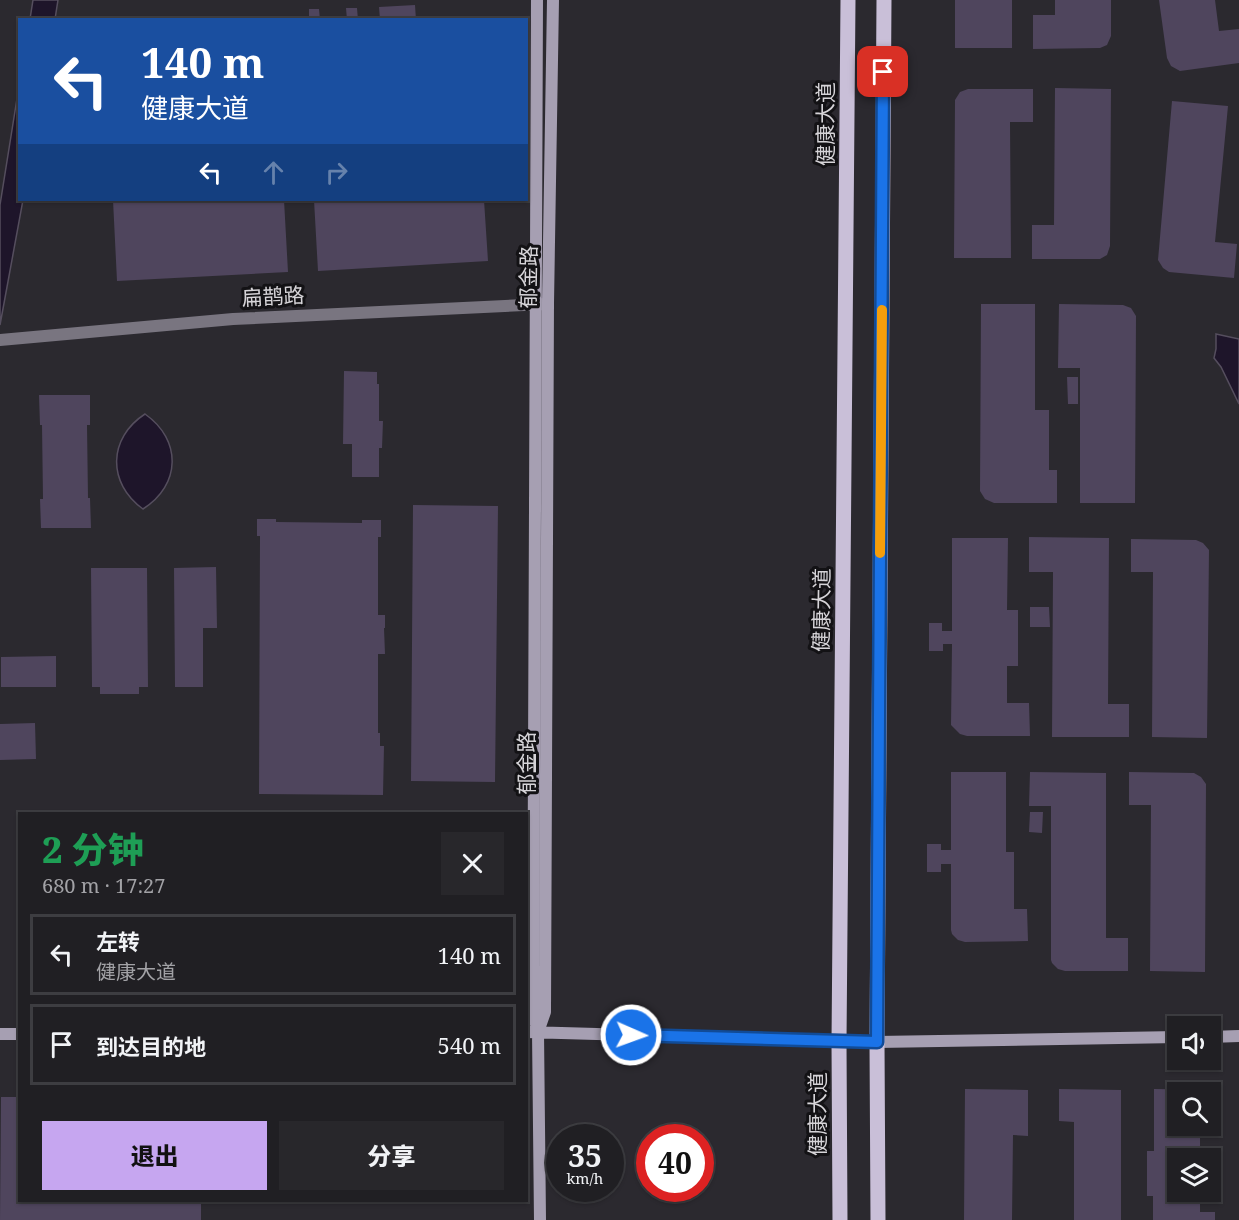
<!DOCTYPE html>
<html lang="zh">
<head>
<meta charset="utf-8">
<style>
  body { margin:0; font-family:"Noto Serif","Noto Sans SC",serif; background:#28272b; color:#f1f3f6; height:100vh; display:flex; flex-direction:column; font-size:22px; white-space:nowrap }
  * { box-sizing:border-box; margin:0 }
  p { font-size:20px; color:#a2a2a6 }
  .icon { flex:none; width:33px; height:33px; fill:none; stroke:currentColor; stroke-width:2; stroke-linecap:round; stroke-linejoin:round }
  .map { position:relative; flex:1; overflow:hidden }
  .details { position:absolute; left:18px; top:812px; width:510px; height:390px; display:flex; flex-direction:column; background:#201f23; border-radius:0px; box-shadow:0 2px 4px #0004,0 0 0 2px #3d3d41 }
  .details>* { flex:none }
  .hud { position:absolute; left:18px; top:18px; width:510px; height:183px; border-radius:0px; box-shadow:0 2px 4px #0004,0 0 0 2px #3d3d41; background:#1a4fa0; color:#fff; overflow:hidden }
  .fabs { position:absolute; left:1167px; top:1016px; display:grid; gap:12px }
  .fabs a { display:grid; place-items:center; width:54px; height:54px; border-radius:0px; background:#201f23; box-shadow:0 2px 4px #0004,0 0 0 2px #3d3d41; font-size:30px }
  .speed { position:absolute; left:546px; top:1124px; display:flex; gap:12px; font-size:30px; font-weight:700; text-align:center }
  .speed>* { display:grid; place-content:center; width:78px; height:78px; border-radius:50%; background:#201f23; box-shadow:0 2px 4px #0004,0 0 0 2px #3d3d41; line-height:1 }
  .speed small { font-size:15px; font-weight:400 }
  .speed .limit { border:9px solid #d22; background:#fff; color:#111 }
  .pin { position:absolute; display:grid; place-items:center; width:51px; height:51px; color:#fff; margin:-26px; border-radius:12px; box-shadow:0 3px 9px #0006 }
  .me { position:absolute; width:66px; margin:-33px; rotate:92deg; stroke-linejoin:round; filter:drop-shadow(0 0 4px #0008) }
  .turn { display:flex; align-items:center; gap:21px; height:126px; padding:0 24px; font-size:27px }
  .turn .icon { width:78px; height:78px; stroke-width:2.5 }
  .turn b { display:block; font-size:42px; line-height:51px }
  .lanes { display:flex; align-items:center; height:57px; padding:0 24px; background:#0003; justify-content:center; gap:30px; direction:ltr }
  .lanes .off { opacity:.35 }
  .round { display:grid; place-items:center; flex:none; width:63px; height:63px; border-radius:0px; background:#28272b }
  .summary { display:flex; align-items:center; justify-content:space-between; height:102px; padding:0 24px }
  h1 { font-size:36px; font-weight:800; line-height:45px; color:#1e9e55 }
  .button { display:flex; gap:12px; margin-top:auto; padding:12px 24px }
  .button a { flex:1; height:69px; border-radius:0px; background:#c6a6f0; color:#111; font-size:24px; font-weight:800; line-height:69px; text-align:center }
  .button a+a { background:#28272b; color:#f1f3f6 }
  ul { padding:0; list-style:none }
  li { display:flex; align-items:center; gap:18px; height:81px; margin:0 12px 9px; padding:0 12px; border:3px solid #3d3d41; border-radius:0px }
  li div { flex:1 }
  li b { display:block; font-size:22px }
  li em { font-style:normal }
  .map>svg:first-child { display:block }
  .water { fill:#1e152a; stroke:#554e5e; stroke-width:1.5 }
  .building { fill:#4f455d; fill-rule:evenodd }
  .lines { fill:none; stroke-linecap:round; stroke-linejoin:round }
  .street { stroke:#797580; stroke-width:12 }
  .secondary { stroke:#a69fb2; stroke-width:12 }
  .primary { stroke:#c9bfd8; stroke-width:15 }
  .route-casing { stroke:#114b97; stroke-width:15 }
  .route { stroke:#1a73e8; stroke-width:10 }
  .slow { stroke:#f59e0b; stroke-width:10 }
  .labels { text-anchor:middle; stroke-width:6; stroke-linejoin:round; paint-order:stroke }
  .street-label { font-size:21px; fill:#d6d4d8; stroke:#131215 }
</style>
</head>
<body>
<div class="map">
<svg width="1239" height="1220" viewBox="0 0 1239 1220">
  <rect width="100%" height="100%" fill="#2b292f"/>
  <!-- water -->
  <path class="water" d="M33,0h25l-3,19h-25z
    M19,86l1,114h3l-23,125v-120z
    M1216,334l23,5v65l-18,-37 -7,-9 2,-9z
    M145,414c37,26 36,71 -2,95 -36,-26 -35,-71 2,-95z"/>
  <!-- building -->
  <path class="building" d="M955,0h57v48h-57z
    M1055,0h56v36l-4,9 -7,3 -67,1v-34h22z
    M1159,0h56l4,31 20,-2v34l-59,8 -9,-5 -4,-8z
    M415,5l1,15h-36l-1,-13z
    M346,8h11l1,12h-11z
    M309,9h10l1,11h-11z
    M1055,88l56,1 -1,157 -3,9 -7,4h-68v-34h22z
    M968,89h65v33h-23l1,136h-57l1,-158 5,-8z
    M1172,101l56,5 -13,136 22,2 -3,34 -65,-6 -6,-4 -5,-8z
    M113,200h171l4,72 -171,9z
    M314,200h170l4,61 -170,10z
    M981,304h54v106h14v60h8v33h-63l-9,-4 -5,-8z
    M1059,304l64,1 8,3 5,8 -1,187h-55v-135h-22z
    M344,371l33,1v12h2v37h4l-1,27h-3v29h-27v-33h-9z
    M1067,377h11v27h-10z
    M39,395h51v30h-3l1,73h2l1,30h-50l-1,-29h3l-1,-74h-2z
    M413,505l85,1 -3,276 -84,-1z
    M257,519h19v3l86,1v-3h19v17h-3v78h7v13h-1l1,26h-7v79h2v13h4l-1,49 -124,-1 1,-258h-3z
    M1029,537l80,1 -1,166h21v33h-77l1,-165h-24z
    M952,538h56l-1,72h11v56h-11v37h22l1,33h-63l-7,-2 -9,-9 1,-81h-9v7h-14v-28h13v8h10z
    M1131,539l65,1 7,3 6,7 -2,188 -55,-1 1,-165h-22z
    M216,567l1,61h-14v59h-28l-1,-119z
    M91,568h56l1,119h-9v7h-39v-7h-8z
    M1030,607h19l1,20h-20z
    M56,656v31h-55v-30z
    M35,723l1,36 -36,1v-36z
    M951,772h55v80h8v57h13l1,32 -63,1 -7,-2 -6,-6 -1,-4v-66h-10v8h-14v-28h14v6h10z
    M1030,772l76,1v165h22v33h-63l-7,-2 -6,-6 -1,-3v-154h-22z
    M1129,772l65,1 7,4 5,7 -1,188 -55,-1 1,-166h-22z
    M1030,812h13l-1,21 -13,-1z
    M965,1089l63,1v46l-15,-1 -1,85h-48z
    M1059,1089l62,1v130h-47v-98l-15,-1z
    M1154,1089l62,1v47h-16v21h-22v33h22v21h15v8h-62v-24h-6v-45h7zM1178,1092h32v33h-32z
    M1,1097h19v103h181v20h-201z"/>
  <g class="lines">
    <!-- street -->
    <path class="street" d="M0,340l233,-21 313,-15"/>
    <!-- secondary -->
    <path class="secondary" d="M537,0l-4,1012 5,20 2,188
      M526,1032l351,10 301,-5
      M538,1032l7,-20 3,-709 5,-303
      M0,1034h20
      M1210,1037l29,-1"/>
    <!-- primary -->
    <path class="primary" d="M840,1220l-1,-178 9,-1042
      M878,1220l-1,-178 7,-1042"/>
  </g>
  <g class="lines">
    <!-- route casing -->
    <g class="route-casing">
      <path id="route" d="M631,1035l246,7 6,-970"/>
    </g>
    <!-- route -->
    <use href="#route" class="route"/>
    <!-- slow -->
    <path class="slow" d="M880,553l2,-243"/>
  </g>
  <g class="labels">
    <!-- street labels -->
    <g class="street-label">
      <text transform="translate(826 124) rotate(-90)" y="7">健康大道</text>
      <text transform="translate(529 277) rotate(-89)" y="7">郁金路</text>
      <text transform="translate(273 297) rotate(-3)" y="7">扁鹊路</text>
      <text transform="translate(822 610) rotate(-89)" y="7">健康大道</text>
      <text transform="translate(527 763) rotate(-90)" y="7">郁金路</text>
      <text transform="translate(818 1114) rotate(-90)" y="7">健康大道</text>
    </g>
  </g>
</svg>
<div class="fabs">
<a><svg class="icon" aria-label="sound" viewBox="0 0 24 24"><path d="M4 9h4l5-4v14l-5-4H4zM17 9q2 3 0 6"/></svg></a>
<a><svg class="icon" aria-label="search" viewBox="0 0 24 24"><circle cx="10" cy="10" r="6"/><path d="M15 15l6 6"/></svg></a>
<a><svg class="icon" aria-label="layers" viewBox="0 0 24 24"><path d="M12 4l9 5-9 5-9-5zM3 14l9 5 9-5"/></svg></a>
</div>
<div class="speed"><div>35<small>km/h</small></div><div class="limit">40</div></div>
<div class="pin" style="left:883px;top:72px;background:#d93025"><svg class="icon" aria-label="arrive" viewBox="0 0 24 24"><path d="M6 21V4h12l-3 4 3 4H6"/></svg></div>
<svg class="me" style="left:631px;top:1035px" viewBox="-20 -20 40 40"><circle r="17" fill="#1a73e8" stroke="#fff" stroke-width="3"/><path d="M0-11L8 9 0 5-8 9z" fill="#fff"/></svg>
<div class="hud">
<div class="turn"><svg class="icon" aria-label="left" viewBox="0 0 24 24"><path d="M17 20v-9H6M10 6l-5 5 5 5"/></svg><div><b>140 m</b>健康大道</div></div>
<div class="lanes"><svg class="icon" aria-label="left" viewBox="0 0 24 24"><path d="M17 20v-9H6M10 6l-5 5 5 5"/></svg><svg class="icon off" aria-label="ahead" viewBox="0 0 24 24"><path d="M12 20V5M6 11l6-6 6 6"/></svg><svg class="icon off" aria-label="right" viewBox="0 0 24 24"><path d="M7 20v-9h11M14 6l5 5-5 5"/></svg></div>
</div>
<section class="details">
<div class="summary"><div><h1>2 分钟</h1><p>680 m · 17:27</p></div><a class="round"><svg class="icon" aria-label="close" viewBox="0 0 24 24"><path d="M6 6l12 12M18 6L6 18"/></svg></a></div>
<ul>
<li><svg class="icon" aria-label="left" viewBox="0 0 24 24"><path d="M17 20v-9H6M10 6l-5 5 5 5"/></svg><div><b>左转</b><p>健康大道</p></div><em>140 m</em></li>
<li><svg class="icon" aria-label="arrive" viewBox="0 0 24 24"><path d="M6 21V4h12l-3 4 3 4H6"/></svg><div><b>到达目的地</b></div><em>540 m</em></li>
</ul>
<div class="button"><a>退出</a><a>分享</a></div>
</section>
</div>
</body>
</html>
